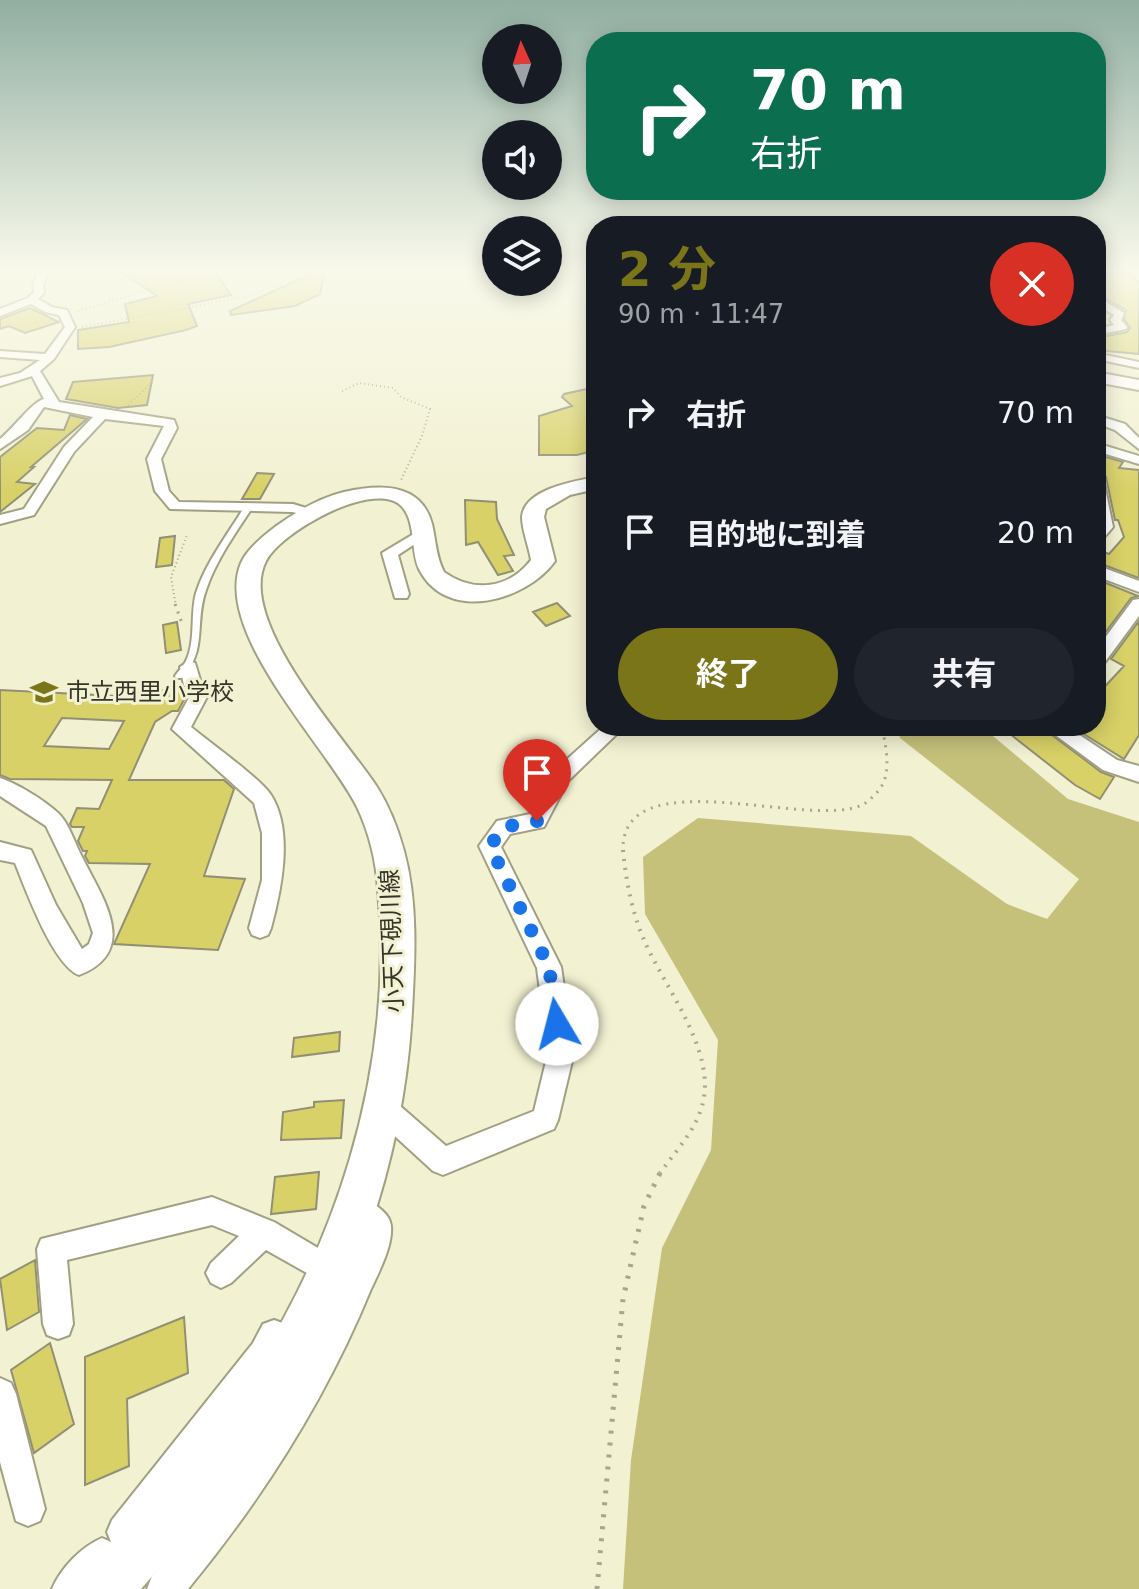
<!DOCTYPE html>
<html lang="ja">
<head>
<meta charset="utf-8">
<style>
  body { margin:0; font-family:"DejaVu Sans","Noto Sans JP",sans-serif; background:#20242c; color:#f1f3f6; height:100vh; display:flex; flex-direction:column; font-size:30px; white-space:nowrap }
  * { box-sizing:border-box; margin:0 }
  p { font-size:26px; color:#9ea1a6 }
  .icon { flex:none; width:44px; height:44px; fill:none; stroke:currentColor; stroke-width:2; stroke-linecap:round; stroke-linejoin:round }
  .map { position:relative; flex:1; overflow:hidden }
  .sheet { position:absolute; left:586px; top:216px; width:520px; height:520px; display:flex; flex-direction:column; background:#171b24; border-radius:32px; box-shadow:0 4px 20px #0003 }
  .sheet>* { flex:none }
  .banner { position:absolute; left:586px; top:32px; width:520px; height:168px; border-radius:32px; box-shadow:0 4px 20px #0003; background:#0b6e4f; color:#fff; overflow:hidden }
  .needle { width:52px; rotate:357deg }
  .controls { position:absolute; left:482px; top:24px; display:grid; gap:16px }
  .controls a { display:grid; place-items:center; width:80px; height:80px; border-radius:50%; background:#171b24; box-shadow:0 4px 20px #0003; font-size:40px }
  .pin { position:absolute; display:grid; place-items:center; width:68px; height:68px; color:#fff; margin:-82px -34px; border-radius:50% 50% 50% 0; rotate:-45deg; box-shadow:0 0 8px #0007 }
  .pin .icon { rotate:45deg }
  .me { position:absolute; width:88px; margin:-44px; rotate:352deg; stroke-linejoin:round; filter:drop-shadow(0 0 6px #0008) }
  .turn { display:flex; align-items:center; gap:28px; height:168px; padding:0 32px; font-size:36px }
  .turn .icon { width:104px; height:104px; stroke-width:2.5 }
  .turn b { display:block; font-size:56px; line-height:68px }
  .round { display:grid; place-items:center; flex:none; width:84px; height:84px; border-radius:42px; background:#20242c }
  .overview { display:flex; align-items:center; justify-content:space-between; height:136px; padding:0 32px }
  h1 { font-size:48px; font-weight:700; line-height:60px; color:#7b7519 }
  .primary-button { display:flex; gap:16px; margin-top:auto; padding:16px 32px }
  .primary-button a { flex:1; height:92px; border-radius:48px; background:#7b7519; color:#fff; font-size:32px; font-weight:700; line-height:92px; text-align:center }
  .primary-button a+a { background:#20242c; color:#f1f3f6 }
  ul { padding:0; list-style:none }
  li { display:flex; align-items:center; gap:24px; height:120px; padding:0 32px }
  li div { flex:1 }
  li b { display:block; font-size:30px }
  li em { font-style:normal }
  .map>svg:first-child { display:block }
  .green { fill:#c5c17b }
  .building { fill:#d8d167; stroke:#919074; stroke-width:2; fill-rule:evenodd }
  .lines { fill:none; stroke-linecap:round; stroke-linejoin:round }
  .service-casing { stroke:#a1a083; stroke-width:4 }
  .minor-casing { stroke:#a1a083; stroke-width:4 }
  .secondary-casing { stroke:#a1a083; stroke-width:4 }
  .path-far3 { stroke:#a6a58e; stroke-width:2; stroke-dasharray:1 3; stroke-linecap:butt }
  .path-far2 { stroke:#a6a58e; stroke-width:3; stroke-dasharray:2 6; stroke-linecap:butt }
  .path-far1 { stroke:#a6a58e; stroke-width:4; stroke-dasharray:2 7; stroke-linecap:butt }
  .path { stroke:#a6a58e; stroke-width:5; stroke-dasharray:3 9; stroke-linecap:butt }
  .service { fill:#fff; fill-rule:evenodd }
  .minor { fill:#fff; fill-rule:evenodd }
  .secondary { fill:#fff; fill-rule:evenodd }
  .route { stroke:#1a73e8; stroke-width:14; stroke-dasharray:0 25.2 }
  .labels { text-anchor:middle; stroke-width:6; stroke-linejoin:round; paint-order:stroke }
  .poi-label { font-size:24px; fill:#353428; stroke:#f2f1d2; text-anchor:start }
  .street-label { font-size:24px; fill:#353428; stroke:#f2f1d2 }
</style>
</head>
<body>
<div class="map">
<svg width="1139" height="1589" viewBox="0 0 1139 1589">
  <rect width="100%" height="100%" fill="#f2f1d2"/>
  <!-- green -->
  <path class="green" d="M896,726h85l87,73 71,23v767h-516l8,-129 31,-212 49,-98 7,-110 -73,-126 -2,-57 55,-39 213,18 96,68 40,15 32,-40 -179,-141z"/>
  <!-- building -->
  <path class="building" d="M117,269h96l18,26 -43,9 9,22 -11,4 -77,17 -31,2v-19l51,-8 -4,-18 32,-8z
    M305,269h20l-5,25 -25,12 -64,9 -1,-4 77,-35z
    M1096,272h30l13,10v72l-43,-4v-12l31,-6 3,-4 -6,-9 2,-9 -30,-17z
    M30,308l29,14 -34,11 -16,-7 -9,3v-10z
    M153,375l-6,30 -29,3 -52,-9 7,-17z
    M596,387v63l-19,5h-38v-39l33,-10 -10,-9 2,-3z
    M70,415l17,4 -56,48h3l-17,15 18,2 -35,28v-55l37,-29 27,2z
    M1096,454l27,8 -4,6 20,2v108l-43,-16v-13l13,5 15,-17 -6,-17h-3l-9,-43 -10,-6z
    M257,473l17,1 -14,25h-18z
    M465,500l31,2 1,17 17,36 -10,1 9,15 -15,4 -20,-33 -12,3z
    M175,536l-3,29 -16,2 4,-29z
    M1096,579l42,17 -7,2 -35,47z
    M557,603l13,13 -24,10 -13,-14z
    M1139,621v114l-15,24 -53,-33h25v-30l28,-30 -13,-7z
    M177,622l4,28 -15,3 -3,-28z
    M0,690l137,7 4,-7 44,1 2,3 -9,17h-6l-17,11 -26,58h95l10,9 -30,87 41,3 -27,71 -104,-6 36,-80 -61,-1 -4,-7 2,-5h-4l-5,-10 6,-14h-12l-2,-3 7,-16 22,1 13,-29 -102,-1 -10,-4zM62,718l62,3 -15,28 -65,-3z
    M1024,726h16l61,46 13,5 -14,22 -25,-14 -65,-51z
    M340,1032l-1,19 -47,6 2,-19z
    M344,1100l-3,38 -60,2 2,-28 31,-5v-5z
    M319,1172l-3,37 -45,5 4,-37z
    M35,1260l4,52 -32,18 -7,-51z
    M184,1317l4,56 -61,26 2,67 -44,19v-128z
    M50,1343l24,81 -40,29 -23,-83z"/>
  <g class="lines">
    <!-- service casing -->
    <g class="service-casing">
      <path id="service" d="M245,506l7,2c-17,26 -36,52 -46,82 -12,33 2,59 -24,88h-6l-1,-2c3,-5 8,-9 11,-15 10,-21 4,-46 10,-68 10,-31 32,-59 49,-87z"/>
    </g>
    <!-- minor casing -->
    <g class="minor-casing">
      <path id="minor" d="M39,269h10l-6,16 1,8 -6,6 14,8 15,3 8,17 -21,32 -14,12 19,31 115,18 3,8 -16,31 8,32 10,11 114,2 23,7v6l-24,-5 -122,-3 -15,-18 -8,-32 17,-33 -59,-7 -31,33 -40,63 -34,9v-9l24,-6 40,-62 29,-30 -49,-10 -16,23 -28,19v-10c13,-10 32,-37 44,-40l-12,-23 -32,10v-8l20,-5 20,-13 -40,-3v-6l45,3 20,-27 -6,-12 -14,-3 -14,-8 -31,12v-7l28,-11 6,-6 -1,-7z
        M1096,296l28,17 -3,7 6,7 -1,2 -30,6v-6l18,-4 -4,-5 4,-5 -18,-11z
        M1096,353l43,9v6l-43,-9z
        M1096,415l29,9 14,14v11l-24,-19 -19,-7z
        M1096,443l43,13v8l-43,-13z
        M1096,474l7,4 10,49 -12,14 -5,1 3,-16z
        M422,529l5,1v6l-29,19 11,39 -2,4h-12l-13,-45z
        M1096,565l43,16v11l-43,-16z
        M1139,599v17l-37,50 -6,2v-18l37,-50z
        M189,661l6,2 6,20 8,10 -18,34c18,15 70,52 80,68 23,36 10,96 0,133l-3,7 -8,3 -8,-3 -3,-7 13,-48v-47l-8,-30 -82,-74 19,-35 -7,-9 -4,-18z
        M604,726h21l-57,55 -24,46 -34,7 -9,13 60,120 13,86 -16,67 -4,9 -111,46 -10,-4 -59,-54 -4,-9 4,-9 9,-4 9,4 54,47 88,-35 14,-58 -11,-85 -58,-122 18,-25 33,-7 24,-43z
        M1043,726h23l51,34 22,6v16l-36,-12z
        M0,778c18,6 44,22 58,35 11,10 17,31 24,44 20,40 59,94 -3,118 -26,-10 -53,-85 -64,-112l-15,-3v-18l31,8 25,55 26,44 7,-5 4,-11 -10,-30 -37,-77 -46,-30z
        M356,1195c12,5 34,16 35,31 2,19 -12,46 -20,63 -45,110 -108,209 -183,300h-41l5,-13c68,-80 130,-164 176,-259 13,-28 27,-56 34,-86l-16,-12 -4,-10 4,-10z
        M212,1197l62,25 66,39 5,10 -5,10 -10,5 -64,-36 -35,33 -10,5 -10,-5 -5,-10 5,-10 28,-27 -27,-11 -145,35 6,64 -4,11 -11,4 -11,-4 -4,-11 -6,-75 4,-10z
        M274,1320l11,4 4,11 -14,30 -139,179 -12,5 -9,-3 5,10 -6,12 -19,21h-43c9,-21 29,-42 50,-51l9,4 -4,-10 5,-12 141,-177 10,-19z
        M0,1378l11,5 5,11 29,115 -5,12 -12,5 -12,-5 -16,-59z"/>
    </g>
    <!-- secondary casing -->
    <g class="secondary-casing">
      <path id="secondary" d="M1096,372l43,8v10l-43,-8z
        M596,477v12l-26,6 -24,14 -2,8 11,44c-29,40 -108,63 -136,8 -9,-18 -2,-51 -20,-65 -30,-22 -118,28 -133,57 -31,60 80,178 111,226 12,19 21,42 27,64 14,51 11,107 8,160 -8,152 -62,305 -150,430 -37,52 -79,100 -121,148h-63l8,-19c50,-54 101,-107 144,-166 105,-147 165,-334 148,-515 -2,-28 -9,-57 -21,-82 -29,-59 -145,-175 -116,-244 6,-14 22,-27 34,-36 21,-15 44,-29 69,-35 35,-8 77,-10 88,32 4,17 4,33 12,48 29,21 65,17 87,-12 -2,-13 -9,-30 -9,-43 2,-28 53,-36 74,-40z"/>
    </g>
    <!-- path-far3 -->
    <path class="path-far3" d="M78,311l142,-42
      M82,327l162,-30 52,-19 102,-5
      M342,391l17,-8 34,5 8,9 29,12 -8,27 -21,44
      M128,405l25,-23
      M176,606l-5,-29 16,-42"/>
    <!-- path-far2 -->
    <path class="path-far2" d="M175,604l8,22
      M623,852c-4,-96 190,-20 241,-48 5,-3 14,-12 17,-17 11,-16 4,-44 1,-61"/>
    <!-- path-far1 -->
    <path class="path-far1" d="M623,850c3,31 9,62 21,90 20,47 74,112 58,166 -7,25 -27,46 -42,67"/>
    <!-- path -->
    <path class="path" d="M597,1589l26,-290 21,-93 17,-35"/>
    <!-- service -->
    <use href="#service" class="service"/>
    <!-- minor -->
    <use href="#minor" class="minor"/>
    <!-- secondary -->
    <use href="#secondary" class="secondary"/>
  </g>
  <!-- sky -->
  <linearGradient id="sky" x2="0" y2="1"><stop stop-color="#91afa2"/><stop offset="0.55" stop-color="#f9f9eb"/><stop offset="1" stop-color="#f9f9eb" stop-opacity="0"/></linearGradient>
  <rect width="1139" height="491" fill="url(#sky)"/>
  <g class="lines">
    <!-- route -->
    <path class="route" d="M537,821l-33,6 -14,19 59,121 8,57"/>
  </g>
  <!-- icons -->
  <defs>
    <g id="school-bare" transform="scale(2.16)"><path d="M0-5L7-2L0 1L-7-2ZM-4 1L0 2.5L4 1V4Q0 6-4 4Z" fill="#7b7519" stroke="#f2f1d2" stroke-width="2.5" paint-order="stroke"/></g>
  </defs>
  <g fill-rule="evenodd">
    <use href="#school-bare" x="44" y="692"/>
  </g>
  <g class="labels">
    <!-- poi labels -->
    <g class="poi-label">
      <text x="66" y="700">市立西里小学校</text>
    </g>
    <!-- street labels -->
    <g class="street-label">
      <text transform="translate(392 941) rotate(-92)" y="8">小天下硯川線</text>
    </g>
  </g>
</svg>
<div class="controls">
<a><svg class="needle" viewBox="-14 -14 28 28"><path d="M0-13l5 13h-10z" fill="#e53935"/><path d="M0 13l5-13h-10z" fill="#9ea1a6"/></svg></a>
<a><svg class="icon" aria-label="sound" viewBox="0 0 24 24"><path d="M4 9h4l5-4v14l-5-4H4zM17 9q2 3 0 6"/></svg></a>
<a><svg class="icon" aria-label="layers" viewBox="0 0 24 24"><path d="M12 4l9 5-9 5-9-5zM3 14l9 5 9-5"/></svg></a>
</div>
<div class="pin" style="left:537px;top:821px;background:#d93025"><svg class="icon" aria-label="arrive" viewBox="0 0 24 24"><path d="M6 21V4h12l-3 4 3 4H6"/></svg></div>
<svg class="me" style="left:557px;top:1024px" viewBox="-20 -20 40 40"><circle r="19" fill="#fff"/><path d="M0-13L10 11 0 6-10 11z" fill="#1a73e8"/></svg>
<div class="banner">
<div class="turn"><svg class="icon" aria-label="right" viewBox="0 0 24 24"><path d="M7 20v-9h11M14 6l5 5-5 5"/></svg><div><b>70 m</b>右折</div></div>
</div>
<section class="sheet">
<div class="overview"><div><h1>2 分</h1><p>90 m · 11:47</p></div><a class="round" style="background:#d93025;color:#fff"><svg class="icon" aria-label="close" viewBox="0 0 24 24"><path d="M6 6l12 12M18 6L6 18"/></svg></a></div>
<ul>
<li><svg class="icon" aria-label="right" viewBox="0 0 24 24"><path d="M7 20v-9h11M14 6l5 5-5 5"/></svg><div><b>右折</b></div><em>70 m</em></li>
<li><svg class="icon" aria-label="arrive" viewBox="0 0 24 24"><path d="M6 21V4h12l-3 4 3 4H6"/></svg><div><b>目的地に到着</b></div><em>20 m</em></li>
</ul>
<div class="primary-button"><a>終了</a><a>共有</a></div>
</section>
</div>
</body>
</html>
